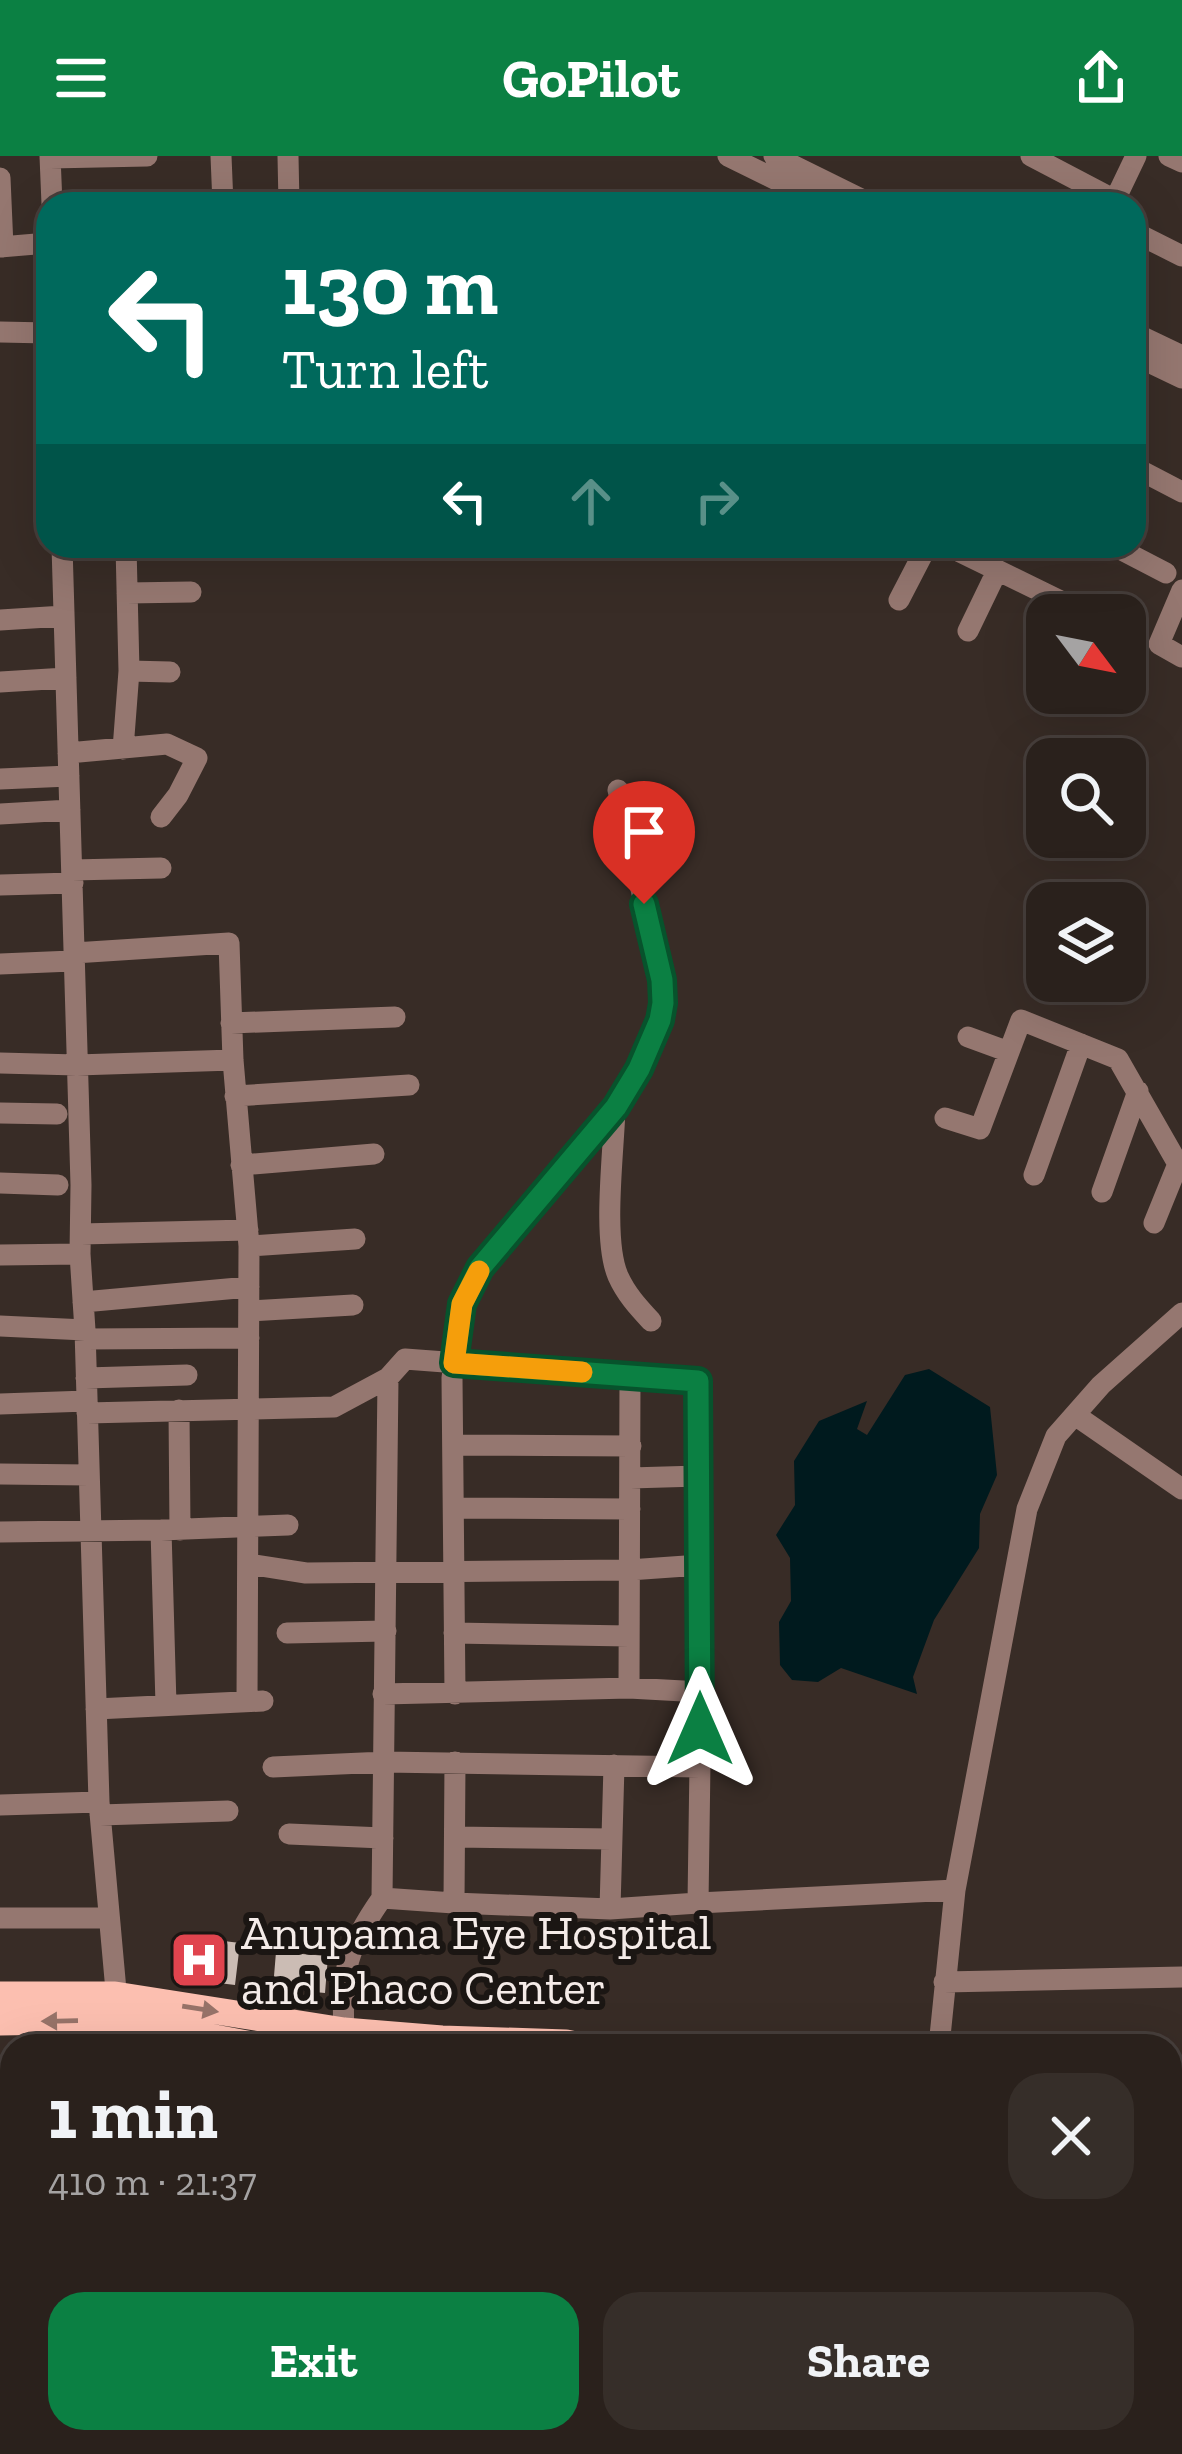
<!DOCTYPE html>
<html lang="en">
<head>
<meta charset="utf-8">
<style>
  body { margin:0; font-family:"Zilla Slab",serif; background:#362e29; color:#f1f3f6; height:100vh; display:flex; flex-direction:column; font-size:45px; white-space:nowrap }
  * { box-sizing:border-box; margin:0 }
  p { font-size:39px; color:#a5a3a3 }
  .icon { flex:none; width:66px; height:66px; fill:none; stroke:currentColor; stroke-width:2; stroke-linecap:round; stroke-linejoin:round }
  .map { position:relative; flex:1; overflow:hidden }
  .side { position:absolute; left:0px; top:1878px; width:1182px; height:420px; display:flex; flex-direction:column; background:#2a211c; border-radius:36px 36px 0 0; box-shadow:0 12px 48px #0002,0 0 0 3px #463e3b }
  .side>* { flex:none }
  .guide { position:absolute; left:36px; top:36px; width:1110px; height:366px; border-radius:36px; box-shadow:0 12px 48px #0002,0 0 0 3px #463e3b; background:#00695c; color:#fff; overflow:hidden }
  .needle { width:78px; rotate:122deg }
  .buttons { position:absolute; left:1026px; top:438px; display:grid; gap:24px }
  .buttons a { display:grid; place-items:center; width:120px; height:120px; border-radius:24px; background:#2a211c; box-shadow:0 12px 48px #0002,0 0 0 3px #463e3b; font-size:60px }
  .pin { position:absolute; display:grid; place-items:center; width:102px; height:102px; color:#fff; margin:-123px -51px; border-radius:50% 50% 50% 0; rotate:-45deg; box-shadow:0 0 12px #0007 }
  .pin .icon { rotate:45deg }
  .me { position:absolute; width:132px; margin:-66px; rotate:0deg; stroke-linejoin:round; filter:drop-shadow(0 0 9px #0008) }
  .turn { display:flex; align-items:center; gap:42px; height:252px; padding:0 48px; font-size:54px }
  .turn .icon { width:156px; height:156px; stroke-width:2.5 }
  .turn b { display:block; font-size:84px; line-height:102px }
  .lanes { display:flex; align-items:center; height:114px; padding:0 48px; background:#0003; justify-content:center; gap:60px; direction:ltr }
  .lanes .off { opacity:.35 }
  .round { display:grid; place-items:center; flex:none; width:126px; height:126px; border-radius:36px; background:#362e29 }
  .overview { display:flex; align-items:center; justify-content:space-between; height:204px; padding:0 48px }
  h1 { font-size:72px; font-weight:700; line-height:90px }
  .action { display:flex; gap:24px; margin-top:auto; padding:24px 48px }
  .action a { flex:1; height:138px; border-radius:36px; background:#0b8043; color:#fff; font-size:48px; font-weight:700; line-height:138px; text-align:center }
  .action a+a { background:#362e29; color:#f1f3f6 }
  header { display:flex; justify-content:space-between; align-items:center; height:156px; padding:0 48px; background:#0b8043; color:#fff; font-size:54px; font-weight:700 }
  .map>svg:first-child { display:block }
  .water { fill:#001a1e }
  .building { fill:#cbbcb4 }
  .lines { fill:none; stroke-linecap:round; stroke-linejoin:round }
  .minor { stroke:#957770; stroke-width:21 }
  .major { stroke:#fcbfb0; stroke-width:27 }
  .oneway { fill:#977369 }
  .route-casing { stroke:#07532c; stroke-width:30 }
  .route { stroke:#0b8043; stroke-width:21 }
  .slow { stroke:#f59e0b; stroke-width:21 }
  .labels { text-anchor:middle; stroke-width:12; stroke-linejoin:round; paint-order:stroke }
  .poi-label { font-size:48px; fill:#f4ebe8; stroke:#1b1613; text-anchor:start }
</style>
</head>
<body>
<header><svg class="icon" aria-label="menu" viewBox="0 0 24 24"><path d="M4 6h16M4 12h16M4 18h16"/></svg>GoPilot<svg class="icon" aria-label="share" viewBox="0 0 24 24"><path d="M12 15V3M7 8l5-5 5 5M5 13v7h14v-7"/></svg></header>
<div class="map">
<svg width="1182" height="2298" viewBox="0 0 1182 2298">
  <rect width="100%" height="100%" fill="#382c26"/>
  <!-- water -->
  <path class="water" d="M929,1213l61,38 7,68 -17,39 -1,34 -45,72 -21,57 4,17 -76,-26 -23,14 -26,-2 -12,-15 -1,-43 12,-21 -1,-43 -14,-23 19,-30 -1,-44 25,-40 48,-20 -10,28 10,6 38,-60z"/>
  <!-- building -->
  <path class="building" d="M183,1780l57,7 -5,42 -57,-7z
    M276,1796l52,4 -3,37 -52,-5z"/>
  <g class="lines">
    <!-- minor -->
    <path class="minor" d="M50,0l2,48
      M221,0l2,48
      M288,0l1,48
      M728,0l97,48
      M774,0l97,48
      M1031,0l84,44
      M1169,0l13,6
      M50,2l97,-2
      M0,22l3,69
      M1113,48l23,-48
      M1134,76l48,24
      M0,91l48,-4
      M0,176l48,1
      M1134,177l48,23
      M1134,199l48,23
      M1134,311l48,25
      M62,390l19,639 -1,69 5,76 14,472 22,244
      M948,390l141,69
      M1114,390l52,27
      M1182,434l-23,54 23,13
      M127,437l64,-1
      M899,444l28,-54
      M0,464l64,-4
      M968,475l29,-60
      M1125,476l4,1
      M1038,496l9,-18
      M129,515l41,1
      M0,526l66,-4
      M123,593l6,-78 -3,-125
      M68,597l99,-9 30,14 -19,37 -17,22
      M0,623l69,-3
      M0,658l70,-4
      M72,714l89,-2
      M0,729l73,-2
      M74,797l155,-10 4,117 16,186 -2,455
      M0,808l72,-3
      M231,867l164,-6
      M968,881l41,15
      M0,907l77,2 156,-5
      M235,940l174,-11
      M615,952c-1,42 -13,131 3,168 8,18 20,31 33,45
      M0,957l57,1
      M945,962l35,11 41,-109 97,39 64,112
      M241,1009l133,-11
      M1034,1019l47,-131
      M0,1027l58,2
      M1102,1036l36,-101
      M1154,1067l24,-59
      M81,1078l167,-4
      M249,1090l106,-7
      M0,1099l80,-1
      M83,1146l166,-15
      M249,1155l104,-6
      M0,1170l85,4
      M85,1183l164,-1
      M86,1222l101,-3
      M0,1248l87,-3
      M179,1254l1,120
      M87,1257l247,-6 54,-29
      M1075,1259l107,74
      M454,1289l177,1
      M0,1318l89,1
      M630,1322l69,-2
      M454,1352l176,1
      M161,1374l5,175
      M0,1376l161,-2 127,-5
      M248,1408l58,9 323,-3 71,-5
      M287,1477l99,-2
      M454,1477l175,3
      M629,1532l1,-312
      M383,1538l246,-6 72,4
      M455,1538l-3,-316 10,-74 18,-36 149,-181 31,-67 3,-17 -1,-23 -44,-190
      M96,1553l167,-8
      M273,1611l112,-5 315,5
      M0,1649l99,-3
      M100,1659l128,-4
      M289,1678l94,4
      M455,1681l157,2
      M382,1742l72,5 1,-141
      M454,1747l156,6 88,-6
      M610,1753l4,-144
      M0,1762h109
      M944,1826l238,-5
      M344,1875c-3,-61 3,-83 38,-133l6,-520 17,-19 293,22 3,311 -3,211 257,-13
      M939,1890l16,-156 72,-381 29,-73 45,-51 81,-72
      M0,1989h12
      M1170,2184l12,8
      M0,2260l12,10
      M29,2286l13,12
      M923,2286l18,12
      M1168,2286l14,12
      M90,2298l10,-12
      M182,2298l8,-12
      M266,2298l9,-12
      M421,2298l3,-12
      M458,2298l3,-12
      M527,2298l5,-12
      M611,2298l5,-12
      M714,2298l40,-12
      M827,2298l3,-12
      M1058,2298l9,-12"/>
    <!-- major -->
    <path class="major" d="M0,1839h115l229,36 98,8 124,4 14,3
      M0,1866l118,-2 140,26
      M1170,1930h12"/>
  </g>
  <!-- one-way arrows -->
  <defs><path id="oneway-solid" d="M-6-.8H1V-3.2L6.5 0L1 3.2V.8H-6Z" transform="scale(3)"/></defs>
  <g class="oneway">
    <use href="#oneway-solid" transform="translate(200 1853) rotate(9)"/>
    <use href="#oneway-solid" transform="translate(60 1865) rotate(179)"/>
  </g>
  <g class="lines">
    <!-- route casing -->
    <g class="route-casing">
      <path id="route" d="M644,748l18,76 1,23 -3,17 -21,49 -23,38 -136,161 -18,36 -8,59 244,18 2,348"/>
    </g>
    <!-- route -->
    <use href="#route" class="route"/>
    <!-- slow -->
    <path class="slow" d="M479,1115l-17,33 -8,59 128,9"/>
  </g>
  <!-- icons -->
  <defs>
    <g id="hospital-square" transform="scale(3)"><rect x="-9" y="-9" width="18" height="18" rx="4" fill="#e0444e" stroke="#1b1613"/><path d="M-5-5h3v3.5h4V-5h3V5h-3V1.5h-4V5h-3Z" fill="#fff"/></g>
  </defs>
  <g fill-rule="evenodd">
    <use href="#hospital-square" x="199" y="1804"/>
  </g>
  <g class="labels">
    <!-- poi labels -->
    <g class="poi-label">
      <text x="241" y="1793">Anupama Eye Hospital<tspan x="241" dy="55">and Phaco Center</tspan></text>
    </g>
  </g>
</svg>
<div class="buttons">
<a><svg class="needle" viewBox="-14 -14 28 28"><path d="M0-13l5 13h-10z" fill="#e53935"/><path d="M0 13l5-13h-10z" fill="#a5a3a3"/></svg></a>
<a><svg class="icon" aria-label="search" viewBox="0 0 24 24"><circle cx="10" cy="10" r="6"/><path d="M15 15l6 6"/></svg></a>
<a><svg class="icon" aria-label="layers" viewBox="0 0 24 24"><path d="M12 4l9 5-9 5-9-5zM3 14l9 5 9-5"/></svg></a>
</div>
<div class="pin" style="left:644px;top:748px;background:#d93025"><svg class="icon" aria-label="arrive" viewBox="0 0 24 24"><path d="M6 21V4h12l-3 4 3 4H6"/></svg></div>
<svg class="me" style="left:700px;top:1573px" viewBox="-20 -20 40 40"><path d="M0-17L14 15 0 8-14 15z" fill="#0b8043" stroke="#fff" stroke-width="4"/></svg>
<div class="guide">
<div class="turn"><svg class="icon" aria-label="left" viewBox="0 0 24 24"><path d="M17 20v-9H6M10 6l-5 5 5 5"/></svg><div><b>130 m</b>Turn left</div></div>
<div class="lanes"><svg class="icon" aria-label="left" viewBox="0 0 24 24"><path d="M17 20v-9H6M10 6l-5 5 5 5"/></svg><svg class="icon off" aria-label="ahead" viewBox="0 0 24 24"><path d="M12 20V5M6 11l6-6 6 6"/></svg><svg class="icon off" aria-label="right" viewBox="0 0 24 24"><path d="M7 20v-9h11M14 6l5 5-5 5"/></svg></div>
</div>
<section class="side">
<div class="overview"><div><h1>1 min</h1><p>410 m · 21:37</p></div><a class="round"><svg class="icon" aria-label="close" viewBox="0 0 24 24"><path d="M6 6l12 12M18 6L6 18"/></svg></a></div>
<div class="action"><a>Exit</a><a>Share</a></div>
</section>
</div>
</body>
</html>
